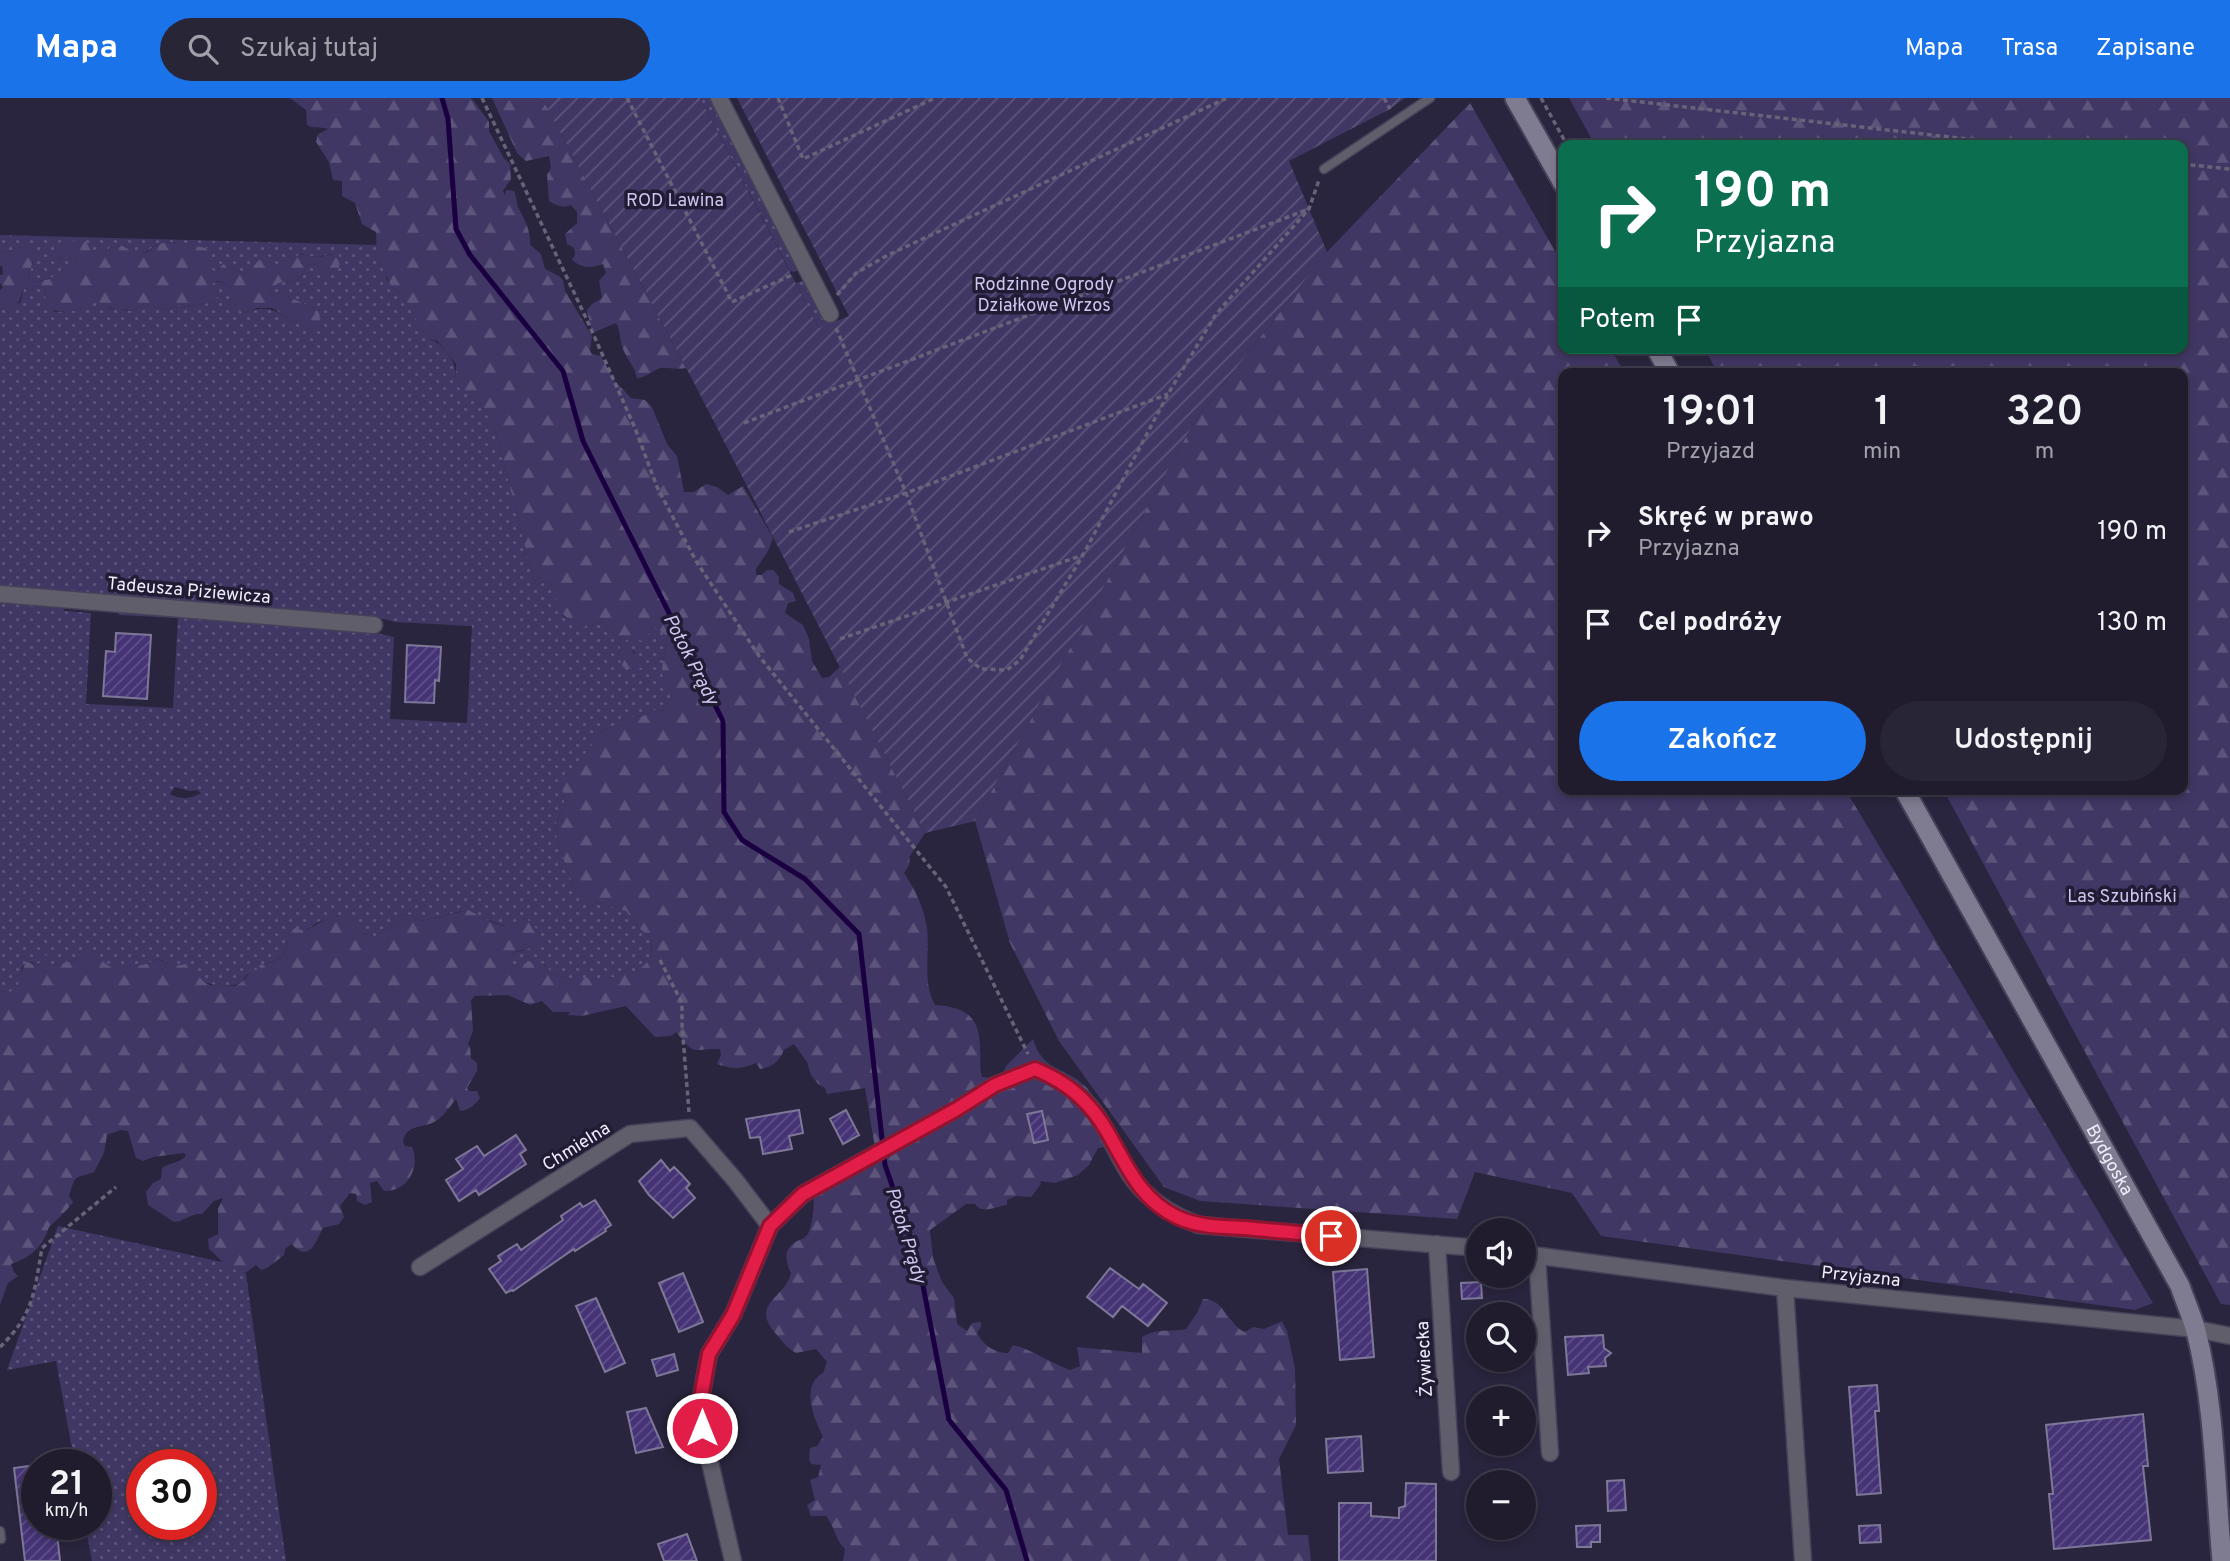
<!DOCTYPE html>
<html lang="pl">
<head>
<meta charset="utf-8">
<style>
  body { margin:0; font-family:Overpass,sans-serif; background:#282536; color:#f1f3f6; height:100vh; display:flex; flex-direction:column; font-size:26px; white-space:nowrap }
  * { box-sizing:border-box; margin:0 }
  p { font-size:23px; color:#a2a1aa }
  .icon { flex:none; width:38px; height:38px; fill:none; stroke:currentColor; stroke-width:2; stroke-linecap:round; stroke-linejoin:round }
  .map { position:relative; flex:1; overflow:hidden }
  .drawer { position:absolute; left:1558px; top:270px; width:630px; height:427px; display:flex; flex-direction:column; background:#201c2e; border-radius:14px; box-shadow:0 4px 10px #0003,0 0 0 2px #3d3a4a }
  .drawer>* { flex:none }
  .top-card { position:absolute; left:1558px; top:42px; width:630px; height:214px; border-radius:14px; box-shadow:0 4px 10px #0003,0 0 0 2px #3d3a4a; background:#0b6e4f; color:#fff; overflow:hidden }
  .buttons { position:absolute; left:1466px; top:1120px; display:grid; gap:14px }
  .buttons a { display:grid; place-items:center; width:70px; height:70px; border-radius:50%; background:#201c2e; box-shadow:0 4px 10px #0003,0 0 0 2px #3d3a4a; font-size:35px }
  .speed { position:absolute; left:21px; top:1351px; display:flex; gap:14px; font-size:35px; font-weight:700; text-align:center }
  .speed>* { display:grid; place-content:center; width:91px; height:91px; border-radius:50%; background:#201c2e; box-shadow:0 4px 10px #0003,0 0 0 2px #3d3a4a; line-height:1 }
  .speed small { font-size:18px; font-weight:400 }
  .speed .limit { border:10px solid #d22; background:#fff; color:#111 }
  .pin { position:absolute; display:grid; place-items:center; width:60px; height:60px; color:#fff; margin:-30px; border:4px solid #fff; border-radius:50%; box-shadow:0 2px 7px #0007 }
  .me { position:absolute; width:77px; margin:-38px; rotate:0deg; stroke-linejoin:round; filter:drop-shadow(0 0 5px #0008) }
  .turn { display:flex; align-items:center; gap:24px; height:147px; padding:0 21px; font-size:32px }
  .turn .icon { width:91px; height:91px; stroke-width:2.5 }
  .turn b { display:block; font-size:49px; line-height:60px }
  .then { display:flex; align-items:center; height:66px; padding:0 21px; background:#0003; gap:14px; font-size:26px }
  .eta { display:flex; justify-content:space-evenly; align-items:center; height:119px; text-align:center }
  .eta b { font-size:42px; font-weight:600; line-height:49px }
  .action { display:flex; gap:14px; margin-top:auto; padding:14px 21px }
  .action a { flex:1; height:80px; border-radius:42px; background:#1a73e8; color:#fff; font-size:28px; font-weight:600; line-height:80px; text-align:center }
  .action a+a { background:#282536; color:#f1f3f6 }
  ul { padding:0; list-style:none }
  li { display:flex; align-items:center; gap:21px; height:91px; padding:0 21px }
  li div { flex:1 }
  li b { display:block; font-size:26px }
  li em { font-style:normal }
  header { display:flex; align-items:center; gap:42px; box-sizing:border-box; height:98px; padding:0 35px; background:#1a73e8; color:#fff }
  header strong { font-size:33px }
  nav { display:flex; gap:38px; margin-inline-start:auto; font-size:24px }
  .search { width:490px; height:63px; background:#282536; display:flex; align-items:center; gap:18px; box-sizing:border-box; padding:0 24px; border-radius:38px; color:#a2a1aa; font-size:26px }
  .map>svg:first-child { display:block }
  .grass { fill:url(#grass-dots); fill-rule:evenodd }
  .forest { fill:url(#forest-firs) }
  .garden { fill:url(#garden-furrows) }
  .lines { fill:none; stroke-linecap:round; stroke-linejoin:round }
  .stream { stroke:#1a0040; stroke-width:5 }
  .building { fill:url(#building-hatch); stroke:#7d7897; stroke-width:2 }
  .service-casing { stroke:#464159; stroke-width:11 }
  .minor-casing { stroke:#464159; stroke-width:19 }
  .secondary-casing { stroke:#464159; stroke-width:23 }
  .path { stroke:#676379; stroke-width:3.5; stroke-dasharray:5 3.5; stroke-linecap:butt }
  .service { stroke:#605e6b; stroke-width:8 }
  .minor { stroke:#605e6b; stroke-width:16 }
  .secondary { stroke:#7f7b90; stroke-width:19 }
  .route-casing { stroke:#92132f; stroke-width:18 }
  .route { stroke:#e11d48; stroke-width:12 }
  .labels { text-anchor:middle; stroke-width:7; stroke-linejoin:round; paint-order:stroke }
  .park-label { font-size:18px; fill:#cec7ef; stroke:#211b34 }
  .street-label { font-size:18px; fill:#f1effd; stroke:#211b34 }
  .water-label { font-size:19px; font-style:italic; fill:#cdc7ef; stroke:#211b34 }
</style>
</head>
<body>
<header>
<strong>Mapa</strong>
<div class="search"><svg class="icon" aria-label="search" viewBox="0 0 24 24"><circle cx="10" cy="10" r="6"/><path d="M15 15l6 6"/></svg>Szukaj tutaj</div>
<nav><a>Mapa</a><a>Trasa</a><a>Zapisane</a></nav>
</header>
<div class="map">
<svg width="2230" height="1463" viewBox="0 0 2230 1463">
  <defs>
    <pattern id="grass-dots" width="8" height="8" patternUnits="userSpaceOnUse" patternTransform="scale(1.75)"><rect width="8" height="8" fill="#413764"/><path d="M2 2h.1M6 6h.1" fill="none" stroke="#5d547b" stroke-width="1.8" stroke-linecap="round"/></pattern>
    <pattern id="forest-firs" width="22" height="20" patternUnits="userSpaceOnUse" patternTransform="scale(1.75)"><rect width="22" height="20" fill="#413764"/><path d="M5 1l3.5 6h-7zM16 11l3.5 6h-7z" fill="#5d547b"/></pattern>
    <pattern id="garden-furrows" width="10" height="10" patternUnits="userSpaceOnUse" patternTransform="scale(1.75)"><rect width="10" height="10" fill="#413764"/><path d="M-1 1l2-2M0 10L10 0M9 11l2-2" fill="none" stroke="#5d547b"/></pattern>
    <pattern id="building-hatch" width="6" height="6" patternUnits="userSpaceOnUse" patternTransform="scale(1.75)"><rect width="6" height="6" fill="#453376"/><path d="M-1 1l2-2M0 6l6-6M5 7l2-2" fill="none" stroke="#60518a"/></pattern>
  </defs>
  <rect width="100%" height="100%" fill="#2a253e"/>
  <!-- grass -->
  <path class="grass" d="M700,0h13l89,170 -8,4 -4,-1z
    M0,137l377,10v14l10,12 -1,7 4,6 11,11 28,44c17,6 28,23 27,41l22,19 17,30 40,156 15,-4 14,36 22,11 15,-6 20,19 -2,14 17,-2 -8,-4 -3,-9 10,-3 20,-11 12,10 -5,32 15,26 -10,17 -13,-1 -11,6 -11,1 -8,7 -20,5 -21,28 -9,10 -12,21 3,18 -9,15 1,20 18,50 11,8 40,12 14,18 10,8c4,13 1,27 -11,34 -15,8 -67,11 -82,4 -6,-2 -9,-6 -13,-11 -15,-1 -21,2 -35,2l-2,-7 3,-6 12,-2 21,-10 -5,-10 -12,-13 -18,9 -46,-16 -40,10 -10,-5 -10,-2 -9,12 -19,11 -4,-3 -13,-1 -19,-17 -20,6 -13,9h-16c-2,23 -6,30 -30,34l1,4 -14,6 -5,8c-27,10 -54,-9 -77,-22l-6,-2c-11,6 -44,15 -54,5 -5,-4 -4,-9 -9,-14 -15,9 -25,13 -43,15l-6,-4 3,-5h-5l-3,6 -5,3 -5,-3 -9,5c-1,12 -2,22 -14,26l-8,-3v-391l61,8 4,4 26,2 -5,91 87,4 5,-90 -59,-3 -1,-3 245,18 31,7 -4,82 77,4 5,-97 -77,-4 -23,-6 -50,-4 -101,-5 -221,-17v-281l20,-6 4,-14 12,-3 9,2 1,15 9,9 24,-2 12,-18 6,1 2,9 11,7 9,-1 11,3 19,-6 17,5 16,-6 5,3 26,-5 5,-9 -7,-6 2,-4c9,-4 20,4 21,14l-4,7 11,10c27,-10 32,-5 55,9l24,-12 -35,-16h-13l-3,-4 10,-8 20,-4 8,-13 9,-2 6,4 10,-14 -16,3 -15,-3 -9,5 -6,8 -6,3 -21,-10 -14,14 -22,-10 -7,9 -5,-4 -2,-20c-15,-3 -36,-10 -50,-5 -10,4 -15,11 -25,14l-6,-9 -7,-4 -20,6h-10l-3,-2 -30,7 4,3 11,-1 3,2 -2,6 -7,9 -34,7 -5,-4 5,-16 -5,-15 -11,1 -1,4 -9,-1 -7,3zM175,689l15,4 7,-1 4,3c-10,6 -21,7 -31,1z
    M806,181l25,45 -12,4 -23,-45z
    M58,1128l187,41 41,294h-194l-7,-37h11v-59h-21l-19,-104 -49,9zM142,1367h59v59h-59z"/>
  <!-- forest -->
  <path class="forest" d="M290,0h181l2,2 16,22v9l14,26 7,7 1,15 -8,12 2,4 1,-5 8,1c3,6 2,13 5,18 6,11 12,23 11,36l11,9 4,15 14,7 4,4 2,11 27,45 -2,14 2,4 9,2 13,24 17,18 14,2 7,7 15,37 10,12 7,36h10l12,-8 11,3 11,8 15,-9 30,52 -5,13 -12,18v6h5l6,-5h6l6,7v7l14,9 3,8 -8,2 -3,10 18,12 6,14 3,22 10,17 7,-1 11,-10 85,166 -15,23 -1,9 -5,8c11,16 20,35 23,55 3,25 -5,54 8,77 31,2 45,12 45,44 1,11 -1,18 2,28l13,1 7,-2 4,-10 27,-27c9,32 32,28 52,47 10,10 25,40 34,53l-8,12 -6,-4 -7,1 -9,17 -11,10 -23,8 -15,-2 1,3 -10,13 -15,-1 -9,4v5c-12,1 -24,10 -32,-1h-9l-36,26 3,28 9,24 12,16 3,26 10,7 5,-8 9,-1v5l-4,6c6,12 17,20 31,20l5,-8c20,5 37,18 57,25l10,-4 -3,-19 65,6v-16c18,-10 25,-4 44,-8l11,-16 6,-14c21,-1 25,26 42,33l8,-5 11,2 18,-8 5,10 8,37 1,57 -17,34 9,76h20l3,26h-468l2,-12c-11,-11 -10,-22 -19,-33h-15l-4,-11 8,-5 -5,-20 8,-3 3,-12 -10,-1 -2,-5 1,-11 7,-2 6,-9c-9,-19 -23,-51 0,-64l4,-11 -11,-13 -20,4c-8,-4 -14,-12 -20,-19 -27,-31 9,-35 15,-61 -5,-10 -8,-22 3,-30 5,-4 10,-3 14,-9 5,-10 6,-28 6,-39l61,-47 -10,-60 -38,6 -2,-6 -7,-4 -7,-9 -4,-13 -13,-18 -10,6c-5,12 -12,17 -24,19l-4,-6c-15,6 -22,7 -39,1l4,-9 -1,-6c-30,-1 -22,9 -44,-17l-5,4 -16,1 -29,-31 -44,10 -14,-1 2,-3h-17l-11,-11 -12,4 -22,-10 -33,1 -4,4 2,31 -5,13 2,3 1,11 6,5v8l-10,17 2,3h8l3,7c-5,7 -11,12 -20,13l-4,-12c-6,7 -12,17 -20,22 -13,8 -30,2 -33,21l2,4 7,1c9,21 -5,45 -28,44l-7,-10 -7,2 2,19 -7,3 -8,-4 -1,-7 -6,-1 -10,13 4,11 -5,7 -16,4c-4,7 -11,29 -23,23 -4,-2 -6,-5 -9,-7l-6,5 -1,6 -17,13 -6,2 -5,-5 -9,7c-6,-3 -12,-1 -17,-3 -2,-1 -17,-17 -21,-20l-1,-10 10,-5v-25l5,-11 -9,3 -12,13c-11,-1 -17,7 -28,8l-26,-17 -2,-13 7,-9 8,-4 1,-11c8,-5 17,-5 24,-12l-2,-3 -31,4 -10,4 -7,-3 -8,-27 -8,-1 -13,5 -3,18 -10,19c-21,7 -18,2 -25,24l4,6c-1,3 -22,24 -24,25 -7,21 -18,30 -38,37l3,8 4,4 -10,7 -8,22v-315l8,3c15,-5 10,-21 19,-31l9,3 5,-3 3,-7 6,1 -3,5 5,4c18,-2 28,-6 43,-15l3,1c6,14 5,12 18,18l7,-4c9,4 26,-1 35,-6l16,7 13,-2 17,18 6,3 25,1 6,-3 10,-12 9,-2 -1,-4c24,-4 28,-10 30,-34l7,-3 9,3c18,-9 28,-22 51,-9l1,11 13,1 4,3 19,-11 9,-12 10,2 10,5 46,-11 26,13 14,4 18,-9 12,13 5,10 -11,7 -22,5 -3,6 3,7c10,0 18,-5 26,-4 10,1 14,11 23,14 8,3 18,2 27,2 26,1 76,-2 64,-41l-10,-8 -14,-18 -40,-12 -11,-8 -18,-50 -1,-20 9,-15 -3,-18 6,-13 36,-46 20,-5 8,-7 11,-1 11,-6 13,1 9,-17 -13,-10 -1,-16 5,-32 -12,-9 -13,14 -7,-3 -10,2c3,10 13,16 20,25l-9,6 -13,-4 -4,-12 2,-14 -20,-19 -15,6c-28,-10 -27,-20 -36,-47l-15,4 -40,-156 -17,-30 -12,-5 -7,-6 -3,-8v-16l-12,-16 -7,-7 -8,-2 -28,-44 -11,-11 -4,-9 1,-4 -10,-12 -1,-27 -14,-8 -7,-21 -13,-7v-15l-9,-1 -4,-18 -13,-20 2,-8 10,-5c-8,-3 -15,0 -21,-4l-1,-15z
    M492,0h50l144,270c-9,2 -20,-1 -26,0 -8,3 -13,9 -23,10 -4,-16 -11,-19 -15,-32 -3,-9 -1,-15 -6,-23l-24,10 -5,-23 5,-6 10,-6 -3,-17 7,-8 -3,-9c-12,4 -20,5 -31,-4l3,-6 -1,-6 -7,-4 -2,-10 12,-11v-11l-6,-7c-9,3 -14,1 -22,-4l-2,-26 4,-7 -2,-12 -23,5 -9,-8z
    M1569,0h661v1207l-9,-1 -278,-515h239v-416h-464l-14,-25h478v-203h-587z
    M1470,5l93,162v83h47l15,25h-62v416h282l308,514 -18,7 -534,-74 -29,-43 -97,-21 -18,47 -257,-18 -36,-14 -105,-146 -49,-98 -35,-122 219,-399 133,-170z
    M70,142l16,2 5,9h10l20,-6 7,4 7,8c10,-2 15,-9 24,-13 15,-5 36,2 51,5l1,20 5,4 7,-9 22,10 14,-14 9,-4 13,14c7,-3 7,-8 12,-12 8,-6 14,-2 23,-1 8,0 14,-4 23,-2 2,17 -2,21 -18,18l1,-5 -6,-4 -9,2 -8,13 -20,4 -10,8 3,4h13l35,16 -1,14 -11,3 -12,-5 -24,-15h-15l-16,6 -11,-5 -1,-6c10,-8 0,-20 -11,-22l-5,2 -1,4 6,6v5l-5,4 -26,5 -5,-3 -16,6 -17,-5 -19,6 -5,-2 -22,-1 -4,-6 -2,-9 -6,-1 -2,11c-3,3 -6,6 -10,7 -5,2 -25,1 -29,0l-4,-7 -1,-15 -9,-2 -12,3c-9,21 -2,13 -24,20v-19l3,-3 -3,-4v-8l3,-1 -1,-8h-2v-12l7,-3 9,1 1,-4 11,-2 7,8 -7,24 6,4 16,-3 7,-6 10,2 7,-9 2,-6 -3,-2 -10,1 -5,-3 2,-14z"/>
  <!-- garden -->
  <path class="garden" d="M542,0h158l119,230 30,-12 -112,-218h668l-15,11 -101,52 38,91 -133,170 -219,399 -50,12 -233,-454z"/>
  <g class="lines">
    <!-- stream -->
    <path class="stream" d="M442,0l6,21 8,110 14,26 93,116 20,70 140,280 1,91 18,28 63,39 54,55 26,231 33,95 31,160 57,70 21,71"/>
  </g>
  <!-- building -->
  <path class="building" d="M116,535l35,2 -4,64 -44,-3 3,-45 9,1z
    M407,547l34,2 -2,34 -4,-1 -1,23 -29,-1z
    M799,1012l4,23 -14,3 3,13 -29,5 -3,-17 -10,1 -4,-19z
    M846,1012l13,25 -16,9 -13,-25z
    M1042,1013l6,29 -14,3 -7,-29z
    M516,1037l10,15 -6,4 6,10 -47,31 -3,-5 -17,11 -13,-21 17,-11 -7,-10 21,-13 7,10z
    M661,1062l9,11 4,-4 8,8 8,9 -4,4 9,10 -22,20 -24,-23 -10,-14z
    M595,1102l16,25 -6,4 1,2 -31,20 -1,-2 -6,4 -55,38 -1,-1 -6,3 -17,-24 12,-8 -3,-5 19,-12 4,6 42,-30 -2,-4 19,-13 3,4z
    M1110,1170l29,21 4,-5 24,19 -19,23 -26,-20 -9,11 -26,-20z
    M1367,1171l7,88 -34,3 -7,-88z
    M683,1175l20,49 -24,10 -20,-49z
    M1481,1184l1,16 -20,1 -1,-16z
    M596,1200l29,65 -20,9 -29,-66z
    M1603,1237l1,13 7,5 -6,5 1,8 -18,1 1,6 -21,2 -3,-38z
    M674,1256l4,16 -21,6 -5,-16z
    M1877,1287l2,26h-4l6,82 -24,2 -8,-108z
    M646,1310l17,39 -27,6 -9,-41z
    M2143,1316l5,52h-5l8,74 -97,9 -5,-55h4l-7,-69z
    M1361,1338l2,35 -35,2 -2,-34z
    M37,1367v59h19l4,37h-35l-11,-93z
    M1624,1382l2,30 -18,1 -1,-30z
    M1406,1385l30,1v77h-97v-58h32v13l28,2v-10l6,-2z
    M1600,1427v17h-9v5h-14l-1,-21z
    M1880,1427l1,17 -21,1 -1,-17z
    M687,1436l10,27h-33l-6,-17z"/>
  <g class="lines">
    <!-- service casing -->
    <g class="service-casing">
      <path id="service" d="M1324,71l106,-71
        M0,1433l1,8"/>
    </g>
    <!-- minor casing -->
    <g class="minor-casing">
      <path id="minor" d="M719,0l111,216
        M0,496l374,31
        M1437,1146l14,228
        M1524,1156l261,34 411,41 34,7
        M1537,1158l13,197
        M420,1169l210,-133 60,-6 45,52 35,46
        M1785,1190l18,273
        M733,1463l-31,-133 -2,-25 9,-49 24,-39 37,-89 33,-32 154,-85 38,-24 40,-16c19,8 35,17 50,32 22,22 30,54 48,78 17,23 41,37 66,46l280,23"/>
    </g>
    <!-- secondary casing -->
    <g class="secondary-casing">
      <g id="secondary">
        <path d="M1515,0l48,85"/>
        <path d="M1656,250l14,25"/>
        <path id="s1" d="M1904,691l276,497c5,15 12,30 16,45 19,75 19,154 26,230"/>
      </g>
    </g>
    <!-- path -->
    <path class="path" d="M482,0l105,222 48,108 22,59 39,74 63,95 187,231 82,167
      M627,0l105,204 60,-27
      M778,0l25,61 132,-61
      M1384,0l6,11
      M1541,0l26,47
      M1606,0l414,47
      M2182,66l48,5
      M837,197l19,-22 32,-18 339,-157
      M836,230l70,165 61,165 14,11 26,1 13,-10 63,-105 85,-161 48,-80 93,-105 10,-29
      M744,325l565,-214
      M789,434l117,-39 262,-99
      M840,541l243,-84
      M660,862l22,43v22l7,87
      M0,1249c34,-33 34,-54 42,-99l74,-61"/>
    <!-- service -->
    <use href="#service" class="service"/>
    <!-- minor -->
    <use href="#minor" class="minor"/>
    <!-- secondary -->
    <use href="#secondary" class="secondary"/>
  </g>
  <g class="lines">
    <!-- route casing -->
    <g class="route-casing">
      <path id="route" d="M702,1330l-2,-25 9,-49 24,-39 37,-89 33,-32 154,-85 38,-24 40,-16c19,8 35,17 49,32 36,35 41,91 93,116 21,10 45,10 68,11 29,3 58,5 86,8"/>
    </g>
    <!-- route -->
    <use href="#route" class="route"/>
  </g>
  <g class="labels">
    <!-- park labels -->
    <g class="park-label">
      <text x="675" y="108">ROD Lawina</text>
      <text x="1044" y="192">Rodzinne Ogrody<tspan x="1044" dy="21">Działkowe Wrzos</tspan></text>
      <text x="2122" y="804">Las Szubiński</text>
    </g>
    <!-- street labels -->
    <g class="street-label">
      <text transform="translate(189 492) rotate(5)" y="6">Tadeusza Piziewicza</text>
      <text transform="translate(576 1048) rotate(-32)" y="6">Chmielna</text>
      <text dy="6" stroke="none"><textPath href="#s1" startOffset="424">Bydgoska</textPath></text>
      <text transform="translate(1861 1178) rotate(6)" y="6">Przyjazna</text>
      <text transform="translate(1424 1261) rotate(-93)" y="6">Żywiecka</text>
    </g>
    <!-- water labels -->
    <g class="water-label">
      <text transform="translate(692 561) rotate(63)" y="7">Potok Prądy</text>
      <text transform="translate(907 1137) rotate(73)" y="7">Potok Prądy</text>
    </g>
  </g>
</svg>
<div class="buttons">
<a><svg class="icon" aria-label="sound" viewBox="0 0 24 24"><path d="M4 9h4l5-4v14l-5-4H4zM17 9q2 3 0 6"/></svg></a>
<a><svg class="icon" aria-label="search" viewBox="0 0 24 24"><circle cx="10" cy="10" r="6"/><path d="M15 15l6 6"/></svg></a>
<a>+</a>
<a>−</a>
</div>
<div class="speed"><div>21<small>km/h</small></div><div class="limit">30</div></div>
<div class="pin" style="left:1331px;top:1138px;background:#d93025"><svg class="icon" aria-label="arrive" viewBox="0 0 24 24"><path d="M6 21V4h12l-3 4 3 4H6"/></svg></div>
<svg class="me" style="left:702px;top:1330px" viewBox="-20 -20 40 40"><circle r="17" fill="#e11d48" stroke="#fff" stroke-width="3"/><path d="M0-11L8 9 0 5-8 9z" fill="#fff"/></svg>
<div class="top-card">
<div class="turn"><svg class="icon" aria-label="right" viewBox="0 0 24 24"><path d="M7 20v-9h11M14 6l5 5-5 5"/></svg><div><b>190 m</b>Przyjazna</div></div>
<div class="then">Potem<svg class="icon" aria-label="arrive" viewBox="0 0 24 24"><path d="M6 21V4h12l-3 4 3 4H6"/></svg></div>
</div>
<section class="drawer">
<div class="eta">
<div><b>19:01</b><p>Przyjazd</p></div>
<div><b>1</b><p>min</p></div>
<div><b>320</b><p>m</p></div>
</div>
<ul>
<li><svg class="icon" aria-label="right" viewBox="0 0 24 24"><path d="M7 20v-9h11M14 6l5 5-5 5"/></svg><div><b>Skręć w prawo</b><p>Przyjazna</p></div><em>190 m</em></li>
<li><svg class="icon" aria-label="arrive" viewBox="0 0 24 24"><path d="M6 21V4h12l-3 4 3 4H6"/></svg><div><b>Cel podróży</b></div><em>130 m</em></li>
</ul>
<div class="action"><a>Zakończ</a><a>Udostępnij</a></div>
</section>
</div>
</body>
</html>
